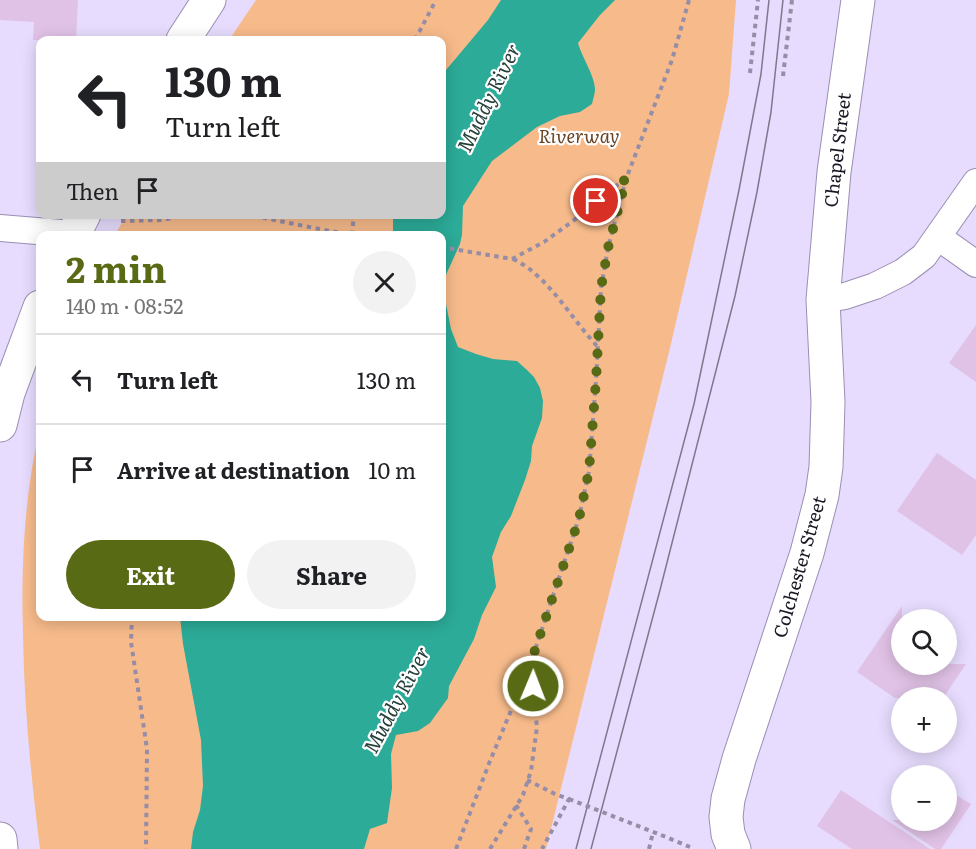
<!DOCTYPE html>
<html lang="en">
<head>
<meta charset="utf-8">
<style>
  body { margin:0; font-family:Literata,serif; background:#f2f2f2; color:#202124; height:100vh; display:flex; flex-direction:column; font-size:22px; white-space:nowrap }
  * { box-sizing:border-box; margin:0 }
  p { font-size:20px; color:#757577 }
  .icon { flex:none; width:33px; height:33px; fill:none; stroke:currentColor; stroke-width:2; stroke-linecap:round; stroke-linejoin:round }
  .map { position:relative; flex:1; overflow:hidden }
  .sheet { position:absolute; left:36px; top:231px; width:410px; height:390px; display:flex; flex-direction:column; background:#fff; border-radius:12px; box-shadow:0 3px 15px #0003 }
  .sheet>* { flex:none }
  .top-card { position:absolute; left:36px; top:36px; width:410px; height:183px; border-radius:12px; box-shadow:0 3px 15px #0003; background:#fff; color:#202124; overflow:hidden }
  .fabs { position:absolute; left:891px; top:609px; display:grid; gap:12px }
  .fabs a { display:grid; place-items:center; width:66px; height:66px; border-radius:50%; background:#fff; box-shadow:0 3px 15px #0003; font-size:30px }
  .pin { position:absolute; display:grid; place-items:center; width:51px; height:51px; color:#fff; margin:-26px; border:3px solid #fff; border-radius:50%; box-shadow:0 2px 6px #0007 }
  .me { position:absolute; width:66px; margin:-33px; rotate:1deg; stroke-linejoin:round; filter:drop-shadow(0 0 4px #0008) }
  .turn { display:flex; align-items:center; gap:21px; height:126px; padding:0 30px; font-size:27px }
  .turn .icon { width:78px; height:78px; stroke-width:2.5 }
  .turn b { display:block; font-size:42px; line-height:51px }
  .then { display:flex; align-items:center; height:57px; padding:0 30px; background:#0003; gap:12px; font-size:22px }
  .round { display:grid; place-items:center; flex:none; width:63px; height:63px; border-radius:32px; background:#f2f2f2 }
  .headline { display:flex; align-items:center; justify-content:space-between; height:102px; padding:0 30px }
  h1 { font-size:36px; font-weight:700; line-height:45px; color:#596a15 }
  .primary-button { display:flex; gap:12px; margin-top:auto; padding:12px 30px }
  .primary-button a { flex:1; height:69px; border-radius:36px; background:#596a15; color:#fff; font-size:24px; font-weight:700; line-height:69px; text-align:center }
  .primary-button a+a { background:#f2f2f2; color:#202124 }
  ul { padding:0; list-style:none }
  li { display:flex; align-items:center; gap:18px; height:90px; padding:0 30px; border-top:2px solid #e0e0e0 }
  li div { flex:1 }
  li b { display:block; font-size:22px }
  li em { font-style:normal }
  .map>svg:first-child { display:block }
  .green { fill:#f7bb8b }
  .water { fill:#2cab98 }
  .building { fill:#e0c2e6 }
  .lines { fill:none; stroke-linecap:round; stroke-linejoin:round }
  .minor-casing { stroke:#9b8eb5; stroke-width:28 }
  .secondary-casing { stroke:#9b8eb5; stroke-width:35 }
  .trunk-casing { stroke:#9b8eb5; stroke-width:35 }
  .path { stroke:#968da7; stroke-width:4; stroke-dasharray:4.5 4.5; stroke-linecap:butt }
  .minor { stroke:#fff; stroke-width:26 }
  .secondary { stroke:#fff; stroke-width:33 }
  .trunk { stroke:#fff; stroke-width:33 }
  .tram { stroke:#7f778e; stroke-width:1.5 }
  .path-bridge { stroke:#968da7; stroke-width:4; stroke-dasharray:4.5 4.5; stroke-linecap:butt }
  .route { stroke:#596a15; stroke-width:10; stroke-dasharray:0 18 }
  .labels { text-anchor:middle; stroke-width:4.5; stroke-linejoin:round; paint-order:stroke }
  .park-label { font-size:18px; font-style:italic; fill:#684425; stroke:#fff }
  .street-label { font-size:18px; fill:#1b1624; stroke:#fff }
  .water-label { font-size:20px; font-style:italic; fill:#253f3a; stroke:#fff }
</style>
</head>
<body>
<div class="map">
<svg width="976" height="849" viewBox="0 0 976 849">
  <rect width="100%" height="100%" fill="#e7dcfd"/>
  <!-- green -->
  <path class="green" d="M256,0h480l-7,94 -59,254 -124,501h-506c-9,-72 -16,-143 -17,-215 -2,-69 1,-138 17,-206v188h401v-380l-326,-1 11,-20 315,-1v-174h-212z"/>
  <!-- water -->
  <path class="water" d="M501,0h114l-15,15 -22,28c4,14 17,34 17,46 0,5 -2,10 -3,15l-12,8 -20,4 -23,11 -45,34 -29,45 -1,29 -2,9 -15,33 -2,12 8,40 7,18 18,7 17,5 24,2 10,9 7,7 6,11 3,13 -1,17 -10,28 -1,15 -6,19 -14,36 -10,16 -9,25 4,30 -14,28 -8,24 -25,47 -1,12 -18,25 -12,8 -22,4 -5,19 1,34 -5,35 -17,6 -6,20h-173l2,-17 7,-22 3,-24 -2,-46 -18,-96 -3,-27 261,-1v-380l-48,-1v-20l48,-1v-138l47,-56z"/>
  <!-- building -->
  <path class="building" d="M0,0h78l-2,40h-43l1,-18 -34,-2z
    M976,325v57l-27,-19z
    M937,453l39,27v55l-14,20 -65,-44z
    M902,606v58h64l-23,34h-48l-38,-26z
    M946,789l25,15 -30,45h-6l-43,-29h54z
    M841,790l89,59h-78l-35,-23z"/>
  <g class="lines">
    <!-- minor casing -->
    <g class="minor-casing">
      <path id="minor" d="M0,228l73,6
        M938,237l38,27
        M823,300l22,-4 30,-10 28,-14 21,-16 52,-74"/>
    </g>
    <!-- secondary casing -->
    <g class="secondary-casing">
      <path id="secondary" d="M734,849l-6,-15 -2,-17 2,-18 11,-40 68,-206 15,-58 4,-28 2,-65 -5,-102 11,-128 24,-172"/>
    </g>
    <!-- trunk casing -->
    <g class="trunk-casing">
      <path id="trunk" d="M183,40l26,-40
        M73,236l11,-22
        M0,425l8,-32 32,-86
        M0,839l1,10"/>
    </g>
    <!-- path -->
    <path class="path" d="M415,40l21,-40
      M750,73l8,-73
      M783,76l9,-76
      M245,214l64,13 43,8 17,1
      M121,221l42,-1 27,-6
      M352,235l2,-21
      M441,247l71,12 32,-17 29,-21 37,-31 16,-11
      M513,259c35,16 59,61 85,88
      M132,616l-1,26 16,107 -1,100
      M527,780l28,14 14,5 -27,50
      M516,805l15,24 -7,20
      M661,835l29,12
      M456,849l34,-88 40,-96 49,-147 10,-47 7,-90 5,-93 7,-40 18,-69 46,-119 17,-60
      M490,849l33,-54 8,-24 6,-44 -7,-61
      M649,849l4,-17"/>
    <!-- minor -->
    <use href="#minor" class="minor"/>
    <!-- secondary -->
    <use href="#secondary" class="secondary"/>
    <!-- trunk -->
    <use href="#trunk" class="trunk"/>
    <!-- tram -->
    <path class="tram" d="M576,849l118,-445 45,-214 22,-116 8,-74
      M591,849l69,-259 75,-294 22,-104 14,-80 12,-112"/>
    <!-- path-bridge -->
    <path class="path-bridge" d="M569,799l92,36"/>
  </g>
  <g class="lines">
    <!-- route -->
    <path class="route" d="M533,686l-3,-21 49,-146 10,-48 7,-90 5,-93 7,-40 18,-69 -30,22"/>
  </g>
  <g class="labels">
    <!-- park labels -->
    <g class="park-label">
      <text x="579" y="143">Riverway</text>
    </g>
    <!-- street labels -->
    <g class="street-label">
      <text transform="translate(838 150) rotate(-83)" y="6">Chapel Street</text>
      <text transform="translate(800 567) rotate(-74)" y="6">Colchester Street</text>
    </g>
    <!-- water labels -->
    <g class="water-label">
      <text transform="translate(489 98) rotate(-64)" y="7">Muddy River</text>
      <text transform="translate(397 700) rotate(-62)" y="7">Muddy River</text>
    </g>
  </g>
</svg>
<div class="fabs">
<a><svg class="icon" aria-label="search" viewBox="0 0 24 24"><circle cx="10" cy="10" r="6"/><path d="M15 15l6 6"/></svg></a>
<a>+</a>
<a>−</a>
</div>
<div class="pin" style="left:596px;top:201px;background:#d93025"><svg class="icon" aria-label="arrive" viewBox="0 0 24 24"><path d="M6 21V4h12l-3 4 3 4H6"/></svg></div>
<svg class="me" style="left:533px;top:686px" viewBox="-20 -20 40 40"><circle r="17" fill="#596a15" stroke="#fff" stroke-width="3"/><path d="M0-11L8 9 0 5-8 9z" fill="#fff"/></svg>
<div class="top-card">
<div class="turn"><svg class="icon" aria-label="left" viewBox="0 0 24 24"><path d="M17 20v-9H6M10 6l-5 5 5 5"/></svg><div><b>130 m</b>Turn left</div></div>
<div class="then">Then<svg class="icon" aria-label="arrive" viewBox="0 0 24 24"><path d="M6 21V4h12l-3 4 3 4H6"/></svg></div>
</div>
<section class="sheet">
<div class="headline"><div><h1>2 min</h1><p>140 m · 08:52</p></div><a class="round"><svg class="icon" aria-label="close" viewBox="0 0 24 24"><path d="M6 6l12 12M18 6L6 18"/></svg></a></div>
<ul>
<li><svg class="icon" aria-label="left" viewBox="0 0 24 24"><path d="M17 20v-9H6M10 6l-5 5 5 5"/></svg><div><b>Turn left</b></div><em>130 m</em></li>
<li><svg class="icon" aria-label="arrive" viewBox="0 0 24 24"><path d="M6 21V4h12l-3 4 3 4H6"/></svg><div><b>Arrive at destination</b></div><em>10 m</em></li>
</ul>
<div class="primary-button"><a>Exit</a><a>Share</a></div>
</section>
</div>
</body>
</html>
